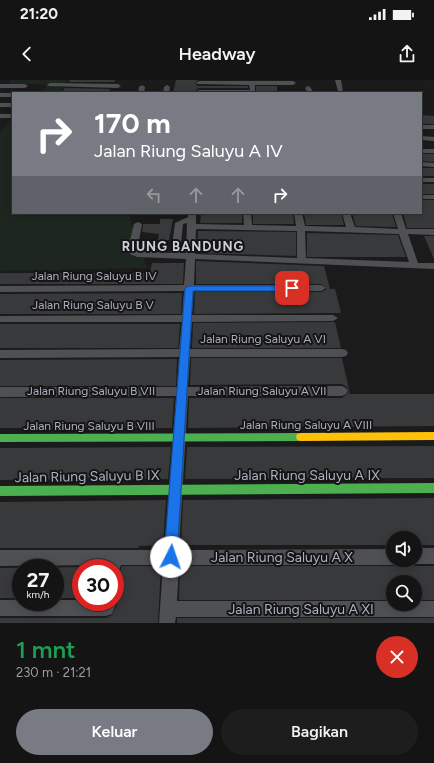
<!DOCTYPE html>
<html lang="id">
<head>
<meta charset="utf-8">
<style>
  body { margin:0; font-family:Figtree,sans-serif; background:#1d1d1d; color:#f1f3f6; height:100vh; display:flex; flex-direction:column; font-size:15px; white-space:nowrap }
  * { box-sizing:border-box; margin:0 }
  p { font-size:13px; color:#9d9ea0 }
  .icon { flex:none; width:22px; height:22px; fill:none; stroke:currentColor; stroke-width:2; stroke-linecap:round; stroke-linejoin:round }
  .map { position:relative; height:543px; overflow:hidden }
  .sheet { display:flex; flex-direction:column; background:#141414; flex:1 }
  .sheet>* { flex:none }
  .top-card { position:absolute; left:12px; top:12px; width:410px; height:122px; border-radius:0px; box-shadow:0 2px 10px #0003,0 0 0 1px #333334; background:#797b84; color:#fff; overflow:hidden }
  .tools { position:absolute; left:386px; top:451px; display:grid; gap:8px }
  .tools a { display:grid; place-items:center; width:36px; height:36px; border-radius:50%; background:#141414; box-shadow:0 2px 10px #0003,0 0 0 1px #333334; font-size:20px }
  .speed { position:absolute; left:12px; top:479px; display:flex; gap:8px; font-size:20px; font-weight:700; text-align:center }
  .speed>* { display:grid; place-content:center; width:52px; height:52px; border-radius:50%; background:#141414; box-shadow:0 2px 10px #0003,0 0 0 1px #333334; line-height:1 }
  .speed small { font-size:10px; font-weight:400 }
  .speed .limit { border:6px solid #d22; background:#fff; color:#111 }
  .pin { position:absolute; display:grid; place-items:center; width:34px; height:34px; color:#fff; margin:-17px; border-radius:8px; box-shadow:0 2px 6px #0006 }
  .me { position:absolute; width:44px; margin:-22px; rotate:4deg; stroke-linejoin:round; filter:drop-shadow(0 0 3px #0008) }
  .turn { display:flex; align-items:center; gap:14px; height:84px; padding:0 16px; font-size:18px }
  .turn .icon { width:52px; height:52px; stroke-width:2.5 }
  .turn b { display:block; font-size:28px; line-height:34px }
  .lanes { display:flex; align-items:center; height:38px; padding:0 16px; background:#0003; justify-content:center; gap:20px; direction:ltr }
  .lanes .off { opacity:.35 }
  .round { display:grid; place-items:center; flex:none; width:42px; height:42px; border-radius:21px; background:#1d1d1d }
  .head { display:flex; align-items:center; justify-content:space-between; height:68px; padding:0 16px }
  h1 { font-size:24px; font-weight:600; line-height:30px; color:#1e9e55 }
  .action { display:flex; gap:8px; margin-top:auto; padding:8px 16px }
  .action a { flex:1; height:46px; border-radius:24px; background:#797b84; color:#fff; font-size:16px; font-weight:600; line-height:46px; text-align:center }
  .action a+a { background:#1d1d1d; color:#f1f3f6 }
  .status { display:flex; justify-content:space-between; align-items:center; height:28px; padding:0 20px; background:#141414; direction:ltr }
  .status svg { height:11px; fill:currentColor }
  header { display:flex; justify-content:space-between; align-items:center; height:52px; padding:0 16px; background:#141414; font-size:18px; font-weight:600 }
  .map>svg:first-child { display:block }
  .green { fill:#1e2620 }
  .building { fill:#38393b }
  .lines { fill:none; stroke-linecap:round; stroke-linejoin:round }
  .street { fill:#4f5054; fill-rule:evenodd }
  .fast { fill:#4caf50; fill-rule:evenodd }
  .slow { fill:#ffc107; fill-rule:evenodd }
  .route { fill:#1a73e8; stroke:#114b97 }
  .labels { text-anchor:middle; stroke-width:4; stroke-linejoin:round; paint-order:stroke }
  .street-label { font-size:12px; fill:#acafbc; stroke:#151517 }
  .far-district-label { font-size:13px; font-weight:bold; letter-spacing:1px; fill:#cdcfd8; stroke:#151517 }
  .near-street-label { font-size:14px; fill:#acafbc; stroke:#151517 }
</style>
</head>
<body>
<div class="status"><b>21:20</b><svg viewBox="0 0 49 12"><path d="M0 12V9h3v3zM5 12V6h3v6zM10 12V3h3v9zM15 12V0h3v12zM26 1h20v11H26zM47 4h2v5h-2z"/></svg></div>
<header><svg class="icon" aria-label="back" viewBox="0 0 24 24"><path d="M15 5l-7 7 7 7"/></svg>Headway<svg class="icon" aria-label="share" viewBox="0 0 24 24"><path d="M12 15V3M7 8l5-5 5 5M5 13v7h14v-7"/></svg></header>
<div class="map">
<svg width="434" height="543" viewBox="0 0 434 543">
  <rect width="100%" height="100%" fill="#1b1b1b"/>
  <!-- green -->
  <path class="green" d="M11,0h56l-8,13h-17l5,-8 -38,-2z
    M13,36v97h115l19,55 -147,3v-138z"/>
  <!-- building -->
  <path class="building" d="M70,0h45l-1,2h-45z
    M176,0h22l-3,3 2,3h51v2h-49l-3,2v3h-23z
    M256,6h21v7h-21z
    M65,8l45,1 -2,4h-47z
    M421,35l13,1v8h-11l-2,-4z
    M421,74h13v8l-13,-1z
    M421,88h13v8h-13z
    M421,104h13v10h-13z
    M421,120h13v28h-27l-4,-15h18z
    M201,133h41v10h-42z
    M253,133h40l1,11h-41z
    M304,133h37l3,12h-38z
    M352,133h40l4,14 -40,-1z
    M160,139h13l-4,21h-11l1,-6 -17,-2 1,-8h17z
    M198,151l98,1v24l-99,-3z
    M307,153l91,2 8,22h-99z
    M424,156h10v23z
    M196,181l128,5 6,23h5l6,24 -147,1 1,-22h126l6,-3 -6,-5h-125z
    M152,183h32l-1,21h-183v-11h150z
    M182,213l-1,21h-181v-20z
    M333,242h2l6,26h-149l1,-25z
    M0,244h180l-2,24h-178z
    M191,278h151l8,36h84v32l-246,2 1,-30h153l7,-6 -2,-5 -5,-3 -152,1z
    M177,279l-1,27h-176v-26z
    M0,318h174l-2,30h-172z
    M434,366v32l-249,1 2,-32z
    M171,367l-3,32 -168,1v-32z
    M434,418v47h-19v-7h-22v7h-212l2,-45z
    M166,420l-3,45 -24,1v2h-139v-46z
    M399,483h12l4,3h19v34h-19v-18h-22v18h-214l1,-34h213z
    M122,486h39l-3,57h-158v-5h106l6,-3 6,-12 -3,-7 1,-20 3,-2z
    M0,487v1l94,-1v1h-13v30h-26v-30h-34v30h-21z
    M177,538h257v5h-257z"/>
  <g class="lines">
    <!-- street -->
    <path class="street" d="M335,0h6l2,12 -5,-1z
      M199,1h94l3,2 -3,2h-38v8h-58v-2l2,-1h51l-1,-5 -52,-1 -1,-1z
      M50,3l68,1 3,2 -3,2 -70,-2 -1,-1z
      M0,4h25l3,2 -3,2h-25z
      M142,5l3,2 -1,6h-6l1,-6z
      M167,5l3,2 -1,6h-6l1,-6z
      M308,6l2,1 4,6h-6l-3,-5z
      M0,13h13v4h-13z
      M0,23h13v4h-13z
      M0,34h10l3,2 -3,2h-10z
      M421,45h13v4h-13z
      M421,56l13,1v4l-13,-1z
      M421,69h13v4h-13z
      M421,82l13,1v4l-13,-1z
      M421,98h13v4h-13z
      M421,115h13v4h-13z
      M188,133h8v11l48,1 -1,-12h8l1,12 44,1 -2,-13h8l3,13 41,1 -4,-14h8l5,14 43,2 -5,-16h8l5,16h28v6l-26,-1 10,29h16v6l-239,-10 -1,26h127l5,3 -5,3h-127l-2,24h141l5,3 -5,3 -141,1 -2,27h152l4,1 2,3 -2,3 -4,1h-152l-2,30 154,-1 4,2 2,3 -2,3 -4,2h-154l-9,154 214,-1v11h6l-1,2 -5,3h-214l-2,36h216v3h22v-3h19v16h-258l-1,6h-16l4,-58h-42l-3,8 -3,2v-7h-10v-3l-105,1v-16h164l12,-154 -176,1v-10h177l2,-30 -179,1v-8l179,-1 3,-27h-182v-6l182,-1 2,-24 -184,1v-6l184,-1 2,-26 -49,-2 -7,-3 -2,-5 6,-25 4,-2 4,2 -5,27 34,2 4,-30 13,-6zM187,143l-1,30h-6l3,-29zM196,149l101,2v27l-102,-4zM305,151l94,3 10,28 -103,-4z
      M415,468h19v16h-19l-5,-3 -1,-1h6z
      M115,517l2,5 -5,12 -6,2h-106v-16h21v2h34v-2h26v2h34z"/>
    <!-- fast -->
    <path class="fast" d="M301,353l4,1 1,3 -1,3 -4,1 -301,1v-8z
      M434,403v10l-434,3v-10z"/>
    <!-- slow -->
    <path class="slow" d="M434,352v8l-133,1 -4,-1 -1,-3 1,-3 4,-1z"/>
  </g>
  <!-- route -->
  <path class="route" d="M189,206h103l3,2 -3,3h-99l-16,266 -2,5 -4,2 -5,-2 -2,-5 21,-269z"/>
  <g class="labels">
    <!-- street labels -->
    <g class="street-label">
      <text x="94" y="200">Jalan Riung Saluyu B IV</text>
      <text x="93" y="229">Jalan Riung Saluyu B V</text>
      <text x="263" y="263">Jalan Riung Saluyu A VI</text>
      <text x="91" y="315">Jalan Riung Saluyu B VII</text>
      <text x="262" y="315">Jalan Riung Saluyu A VII</text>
      <text x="306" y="349">Jalan Riung Saluyu A VIII</text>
      <text x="89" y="350">Jalan Riung Saluyu B VIII</text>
    </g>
    <!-- far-district labels -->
    <g class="far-district-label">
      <text x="183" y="171">RIUNG BANDUNG</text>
    </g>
    <!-- near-street labels -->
    <g class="near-street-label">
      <text x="307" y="400">Jalan Riung Saluyu A IX</text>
      <text transform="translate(87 396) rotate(-1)" y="5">Jalan Riung Saluyu B IX</text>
      <text x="282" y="482">Jalan Riung Saluyu A X</text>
      <text x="301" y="534">Jalan Riung Saluyu A XI</text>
    </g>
  </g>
</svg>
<div class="tools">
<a><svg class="icon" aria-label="sound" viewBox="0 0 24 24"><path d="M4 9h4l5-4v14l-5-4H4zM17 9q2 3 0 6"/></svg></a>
<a><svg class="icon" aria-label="search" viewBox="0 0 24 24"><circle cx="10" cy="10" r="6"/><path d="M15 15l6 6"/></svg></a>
</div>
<div class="speed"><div>27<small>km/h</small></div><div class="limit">30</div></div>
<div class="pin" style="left:292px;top:208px;background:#d93025"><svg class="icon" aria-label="arrive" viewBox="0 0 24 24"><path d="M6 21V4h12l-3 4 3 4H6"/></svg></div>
<svg class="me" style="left:171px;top:477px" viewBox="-20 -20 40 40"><circle r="19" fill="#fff"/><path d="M0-13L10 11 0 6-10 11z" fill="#1a73e8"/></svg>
<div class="top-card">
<div class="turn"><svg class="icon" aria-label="right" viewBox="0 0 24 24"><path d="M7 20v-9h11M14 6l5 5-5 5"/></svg><div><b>170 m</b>Jalan Riung Saluyu A IV</div></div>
<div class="lanes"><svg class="icon off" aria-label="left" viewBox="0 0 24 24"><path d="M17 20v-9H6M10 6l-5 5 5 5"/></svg><svg class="icon off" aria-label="ahead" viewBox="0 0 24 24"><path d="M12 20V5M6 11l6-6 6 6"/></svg><svg class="icon off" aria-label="ahead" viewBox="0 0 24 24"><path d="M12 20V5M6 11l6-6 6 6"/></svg><svg class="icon" aria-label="right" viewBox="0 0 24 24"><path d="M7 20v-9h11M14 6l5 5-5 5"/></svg></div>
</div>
</div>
<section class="sheet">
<div class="head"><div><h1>1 mnt</h1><p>230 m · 21:21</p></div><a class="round" style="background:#d93025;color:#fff"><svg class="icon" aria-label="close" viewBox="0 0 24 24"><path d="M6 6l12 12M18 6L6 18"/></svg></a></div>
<div class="action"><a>Keluar</a><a>Bagikan</a></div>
</section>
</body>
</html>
